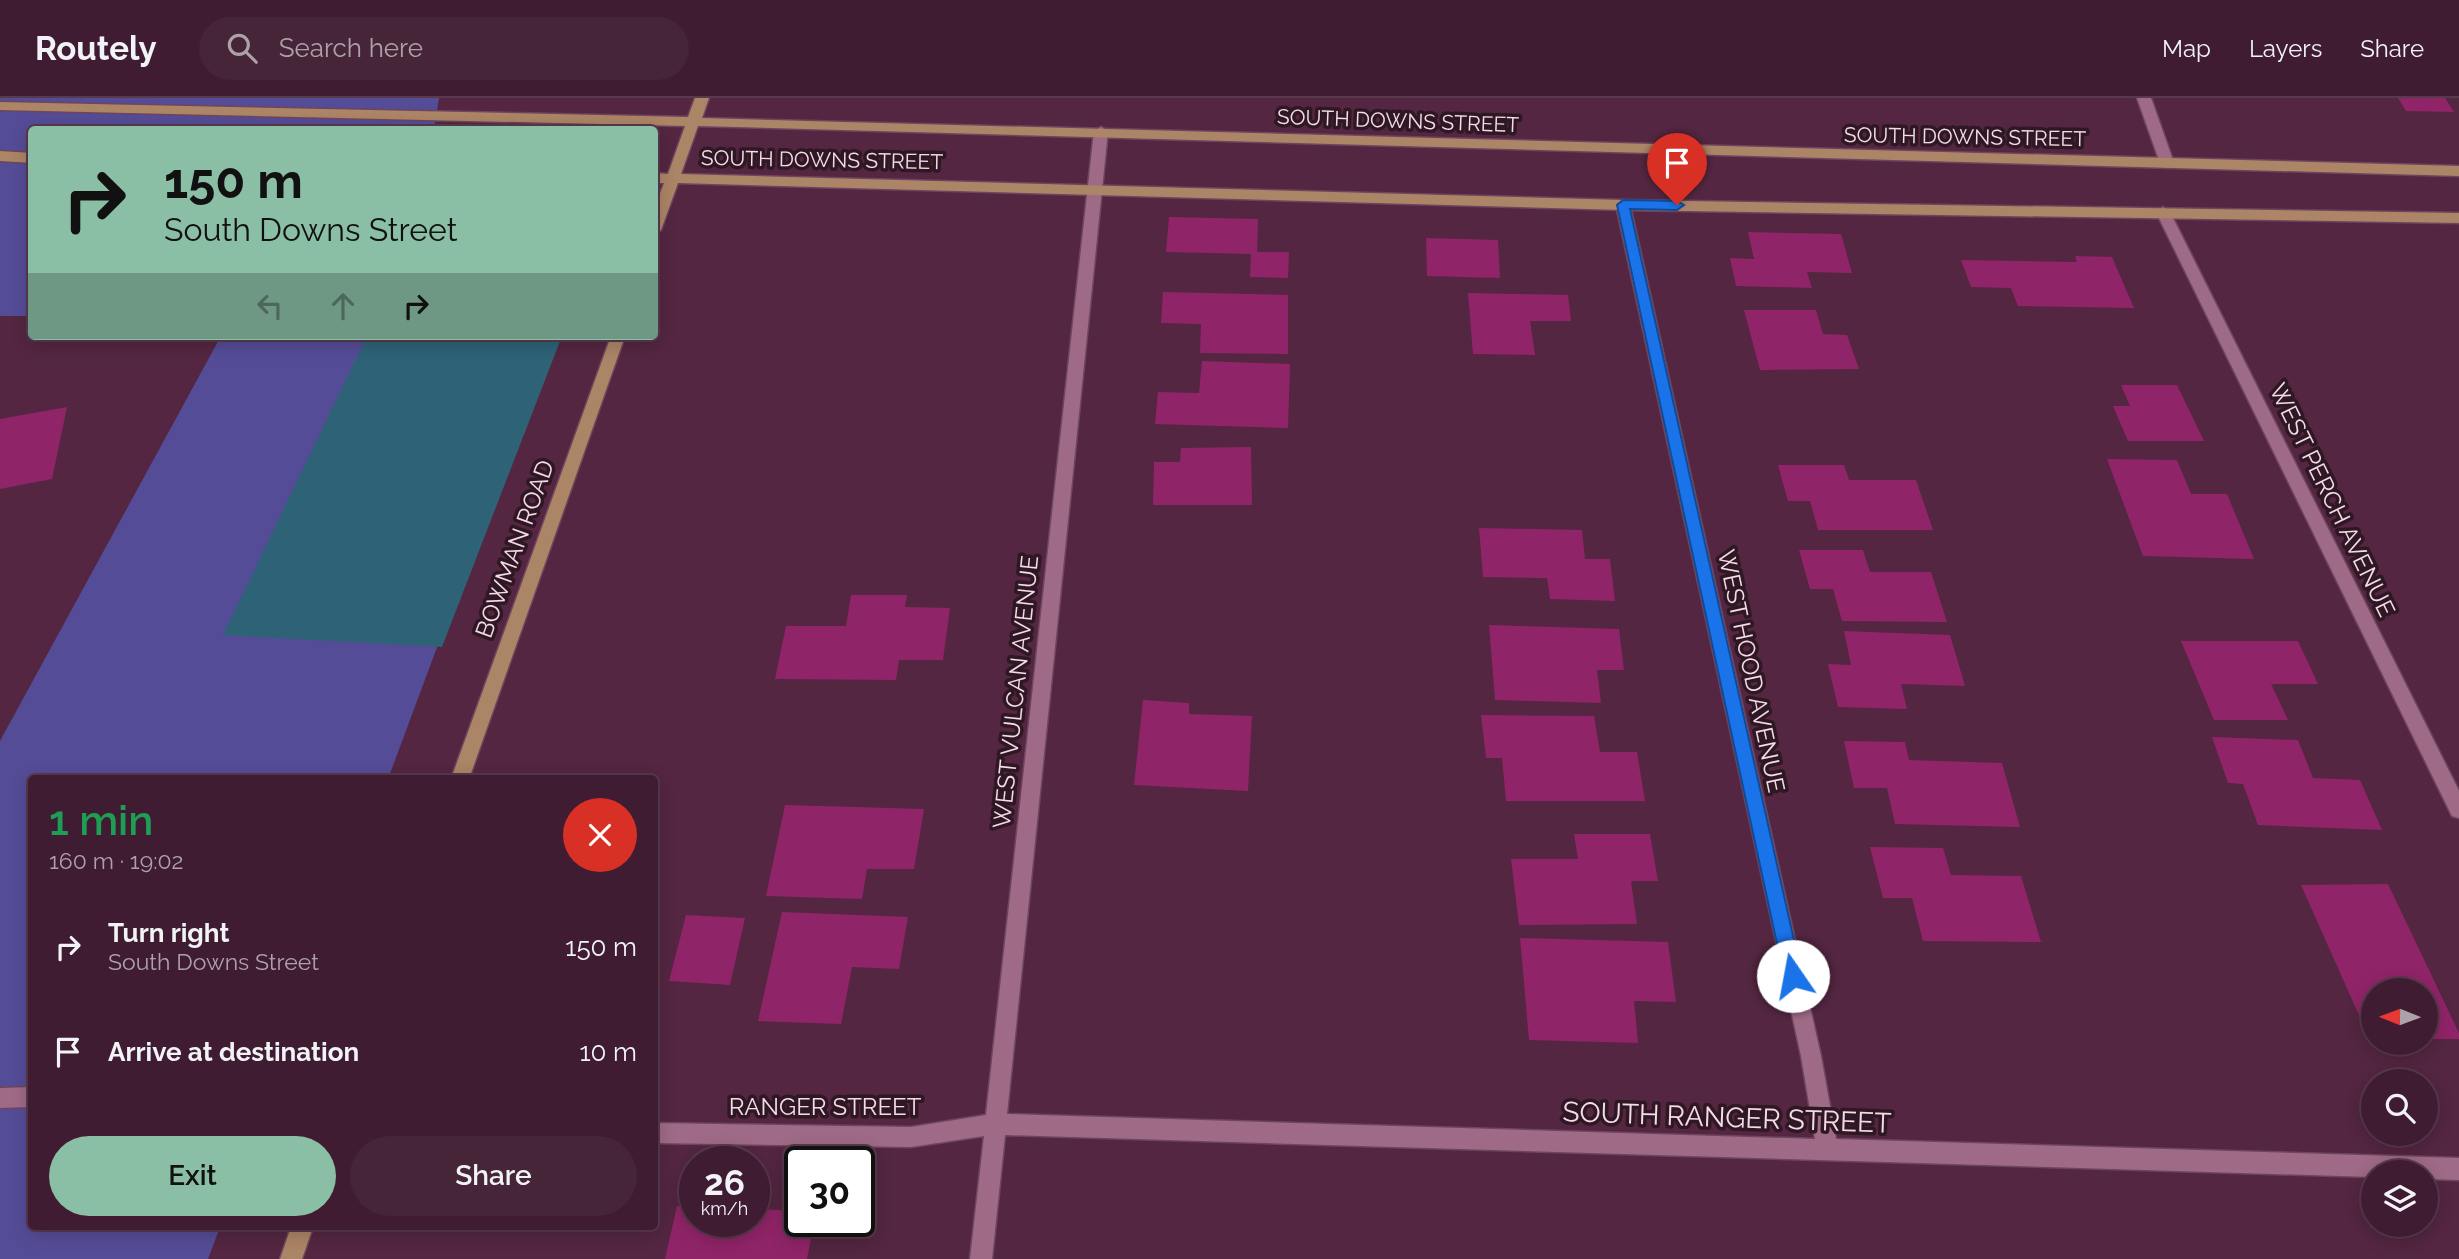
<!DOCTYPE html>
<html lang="en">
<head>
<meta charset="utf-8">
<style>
  body { margin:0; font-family:Raleway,sans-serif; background:#462539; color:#f1f3f6; height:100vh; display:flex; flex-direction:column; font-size:26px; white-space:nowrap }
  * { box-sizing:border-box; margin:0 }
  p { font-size:23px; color:#ada1ab }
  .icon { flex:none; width:38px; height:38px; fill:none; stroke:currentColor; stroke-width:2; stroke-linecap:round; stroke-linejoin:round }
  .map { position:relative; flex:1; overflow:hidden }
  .sheet { position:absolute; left:28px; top:677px; width:630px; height:455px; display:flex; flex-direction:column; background:#3f1c31; border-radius:7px; box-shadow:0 4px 18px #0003,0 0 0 2px #583a4d }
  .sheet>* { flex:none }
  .banner { position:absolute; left:28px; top:28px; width:630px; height:214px; border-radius:7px; box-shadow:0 4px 18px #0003,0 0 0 2px #583a4d; background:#8abfa5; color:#111; overflow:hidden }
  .needle { width:46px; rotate:271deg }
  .controls { position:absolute; left:2361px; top:880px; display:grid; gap:14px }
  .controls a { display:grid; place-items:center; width:77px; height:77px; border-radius:50%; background:#3f1c31; box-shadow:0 4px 18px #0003,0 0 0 2px #583a4d; font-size:35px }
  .speed { position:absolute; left:679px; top:1048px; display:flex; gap:14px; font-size:35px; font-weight:700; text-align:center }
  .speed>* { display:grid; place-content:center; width:91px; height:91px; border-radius:50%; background:#3f1c31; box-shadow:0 4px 18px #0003,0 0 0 2px #583a4d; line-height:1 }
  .speed small { font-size:18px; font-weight:400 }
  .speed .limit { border:4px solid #111; border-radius:10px; background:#fff; color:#111 }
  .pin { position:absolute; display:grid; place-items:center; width:60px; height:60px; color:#fff; margin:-72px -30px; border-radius:50% 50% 50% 0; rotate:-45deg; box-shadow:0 0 7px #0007 }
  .pin .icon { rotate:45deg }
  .me { position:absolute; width:77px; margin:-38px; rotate:348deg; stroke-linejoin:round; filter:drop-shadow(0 0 5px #0008) }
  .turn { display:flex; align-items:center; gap:24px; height:147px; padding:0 21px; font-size:32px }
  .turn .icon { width:91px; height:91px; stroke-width:2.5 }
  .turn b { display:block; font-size:49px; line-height:60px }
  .lanes { display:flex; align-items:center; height:66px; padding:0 21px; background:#0003; justify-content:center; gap:35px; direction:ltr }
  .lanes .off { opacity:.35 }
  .round { display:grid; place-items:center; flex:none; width:74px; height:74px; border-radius:37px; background:#462539 }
  .overview { display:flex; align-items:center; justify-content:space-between; height:119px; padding:0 21px }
  h1 { font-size:42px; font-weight:600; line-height:52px; color:#1e9e55 }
  .button { display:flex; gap:14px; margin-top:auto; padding:14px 21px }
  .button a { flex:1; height:80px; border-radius:42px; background:#8abfa5; color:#111; font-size:28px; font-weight:600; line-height:80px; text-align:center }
  .button a+a { background:#462539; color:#f1f3f6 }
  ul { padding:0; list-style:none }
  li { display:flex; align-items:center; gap:21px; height:105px; padding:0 21px }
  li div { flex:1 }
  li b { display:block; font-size:26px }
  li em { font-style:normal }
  header { display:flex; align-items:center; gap:42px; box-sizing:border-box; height:98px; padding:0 35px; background:#3f1c31; border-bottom:2px solid #583a4d }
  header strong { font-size:33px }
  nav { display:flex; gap:38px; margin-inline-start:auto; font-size:24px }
  .search { width:490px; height:63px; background:#462539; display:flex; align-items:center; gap:18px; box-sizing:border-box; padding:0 24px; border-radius:38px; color:#ada1ab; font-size:26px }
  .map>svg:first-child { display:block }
  .green { fill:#554c97 }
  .water { fill:#2e6276 }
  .building { fill:#902468 }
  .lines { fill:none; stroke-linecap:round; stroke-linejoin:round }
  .minor-casing { stroke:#6d455d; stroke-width:3 }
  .secondary-casing { stroke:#6d455d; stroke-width:3 }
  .minor { fill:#9f6a86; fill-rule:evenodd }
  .secondary { fill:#ac8466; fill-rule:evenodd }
  .route { fill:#1a73e8; stroke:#114b97; stroke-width:2 }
  .labels { text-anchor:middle; stroke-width:7; stroke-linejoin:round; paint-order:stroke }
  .far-street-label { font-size:21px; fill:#f7d9e8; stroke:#2d1824 }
  .street-label { font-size:24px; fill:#f7d9e8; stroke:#2d1824 }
  .near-street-label { font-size:28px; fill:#f7d9e8; stroke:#2d1824 }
</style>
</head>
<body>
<header>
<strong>Routely</strong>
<div class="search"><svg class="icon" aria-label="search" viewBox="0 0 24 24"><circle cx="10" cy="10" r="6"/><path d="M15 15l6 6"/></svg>Search here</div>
<nav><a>Map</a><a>Layers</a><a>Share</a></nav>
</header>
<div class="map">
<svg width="2459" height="1161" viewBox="0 0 2459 1161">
  <rect width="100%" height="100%" fill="#542641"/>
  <!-- green -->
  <path class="green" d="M0,0h439l-5,31 -402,1 -1,186h-31z
    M221,238h332l-165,443h-356v448h188l-12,32h-208v-518z"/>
  <!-- water -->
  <path class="water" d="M367,238h195l-120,311 -219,-12z"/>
  <!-- building -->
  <path class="building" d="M2398,0h47l9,14 -48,-1z
    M1169,119l89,2 -1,33h32l-1,26 -38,-1 1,-23 -85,-2z
    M1748,134l93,2 11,39 -45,-1 5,16 -76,-2 -6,-28 24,1z
    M1426,140l72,2 2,38 -73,-2z
    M2075,158l37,1 22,51 -116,-2 -7,-18 -40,-1 -10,-27 116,2z
    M1163,194l125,3v59l-88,-1 1,-29 -40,-1z
    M1468,195l100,2 3,26h-41l5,34 -62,-1z
    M1744,212h72l7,24 24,1 12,34 -99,1z
    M1202,263l88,3 -2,64 -133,-4 3,-32 41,1z
    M2121,287h56l27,56h-76l-15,-35h17z
    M67,309l-15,72 -52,10v-70z
    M1251,349l1,58h-99l1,-43h26l1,-14z
    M2107,361l70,1 14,34h36l27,65 -111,-3z
    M1778,367h66l5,15h67l17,50h-115l-8,-29h-22z
    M1479,430l103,2 3,29h25l5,42 -65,-2 -3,-21 -64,-1z
    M1799,452h64l7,22h61l16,50 -105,-1 -9,-32h-23z
    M851,497h56l-2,12 45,1 -7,52h-44l-3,20 -121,-1 11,-53h60z
    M1489,527l130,4 5,41h-27l4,33 -106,-3z
    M1844,533l106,4 15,51 -64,-2 6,25 -69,-2 -10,-43 23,1z
    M2181,543h117l20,43h-47l17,36h-74z
    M1143,602l46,3v11l63,2 -4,75 -114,-6z
    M1481,617l113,1 6,36h37l8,49h-139l-4,-43h-16z
    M2212,639l86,3 15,38 47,2 22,50 -124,-5 -15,-41 -15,-1z
    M1844,643l61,1 4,18 93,3 18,64 -125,-3 -8,-36h-33z
    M785,707l139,4 -10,60h-47l-5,30 -96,-3z
    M1574,736h76l8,47h-27l6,43 -118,1 -8,-66h67z
    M1870,749l73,1 8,27 70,1 20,66 -118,-1 -11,-43h-29z
    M2388,786l71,149v6h-33v-49h-53v50h-3l-69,-155z
    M782,814l126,5 -9,52 -47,-2 -11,57 -83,-3z
    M686,817l59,3 -15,67 -61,-4z
    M1520,840l148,4 8,60 -42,-1 4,42 -109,-3z
    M677,1108l18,1v15h59v-13l46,2v11h14l-7,37h-142z"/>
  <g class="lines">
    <!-- minor casing -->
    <g class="minor-casing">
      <path id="minor" d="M2137,0h14l23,65 -2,3 -5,2 -7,-5z
        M1101,29l7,4 -101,983 808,25 -14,-83 -185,-851 7,-5 7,5 191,851 15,83 623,19v22l-33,-1v-7h-53v5l-1368,-42 -13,124h-22l14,-123 -73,11 -257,-4v-20l257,4 75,-12 108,-984z
        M2163,109l7,5 289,579v27l-7,-2 -296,-604z
        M32,989v20l-32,1v-20z"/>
    </g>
    <!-- secondary casing -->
    <g class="secondary-casing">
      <path id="secondary" d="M695,0h14l-7,20 1757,48v10l-1761,-50 -17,48 942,26 836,13v10l-836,-13 -945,-27 -17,47 -7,5v-26l10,-26h-10v-10l14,1 17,-48 -685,-16v-8l688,15z
        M0,53l32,2v10l-32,-2z
        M611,238h14l-156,443h-18z
        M291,1129h22l-11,32h-22z"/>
    </g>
    <!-- minor -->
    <use href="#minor" class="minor"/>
    <!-- secondary -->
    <use href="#secondary" class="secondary"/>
  </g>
  <!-- route -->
  <path class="route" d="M1623,102l54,1 7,4 -7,5 -47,-1 172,767 -3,7 -6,2 -6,-2 -3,-7 -167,-771z"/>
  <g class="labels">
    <!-- far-street labels -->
    <g class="far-street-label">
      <text transform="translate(1398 23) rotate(2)" y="7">SOUTH DOWNS STREET</text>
      <text transform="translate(1965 39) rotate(1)" y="7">SOUTH DOWNS STREET</text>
      <text transform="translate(822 62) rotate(1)" y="7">SOUTH DOWNS STREET</text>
    </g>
    <!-- street labels -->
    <g class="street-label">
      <text transform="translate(2332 402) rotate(64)" y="8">WEST PERCH AVENUE</text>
      <text transform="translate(515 451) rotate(-70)" y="8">BOWMAN ROAD</text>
      <text transform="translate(1751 573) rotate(78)" y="8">WEST HOOD AVENUE</text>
      <text transform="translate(1016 594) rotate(-84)" y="8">WEST VULCAN AVENUE</text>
      <text x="825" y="1017">RANGER STREET</text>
    </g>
    <!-- near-street labels -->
    <g class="near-street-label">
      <text transform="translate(1727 1019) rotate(2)" y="10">SOUTH RANGER STREET</text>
    </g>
  </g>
</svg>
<div class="controls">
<a><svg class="needle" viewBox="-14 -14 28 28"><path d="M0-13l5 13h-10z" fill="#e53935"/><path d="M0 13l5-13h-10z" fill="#ada1ab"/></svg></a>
<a><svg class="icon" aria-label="search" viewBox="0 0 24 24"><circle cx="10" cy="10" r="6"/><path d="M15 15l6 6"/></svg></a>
<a><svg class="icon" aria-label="layers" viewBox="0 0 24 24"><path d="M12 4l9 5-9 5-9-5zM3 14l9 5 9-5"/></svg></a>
</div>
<div class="speed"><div>26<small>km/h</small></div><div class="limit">30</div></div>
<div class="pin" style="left:1677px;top:107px;background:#d93025"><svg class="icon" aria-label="arrive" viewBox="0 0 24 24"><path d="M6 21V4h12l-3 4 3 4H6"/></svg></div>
<svg class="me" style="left:1793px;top:878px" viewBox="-20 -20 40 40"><circle r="19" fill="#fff"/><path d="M0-13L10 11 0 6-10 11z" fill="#1a73e8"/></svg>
<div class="banner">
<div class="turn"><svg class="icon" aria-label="right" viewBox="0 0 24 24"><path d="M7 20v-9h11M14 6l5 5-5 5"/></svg><div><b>150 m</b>South Downs Street</div></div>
<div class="lanes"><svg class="icon off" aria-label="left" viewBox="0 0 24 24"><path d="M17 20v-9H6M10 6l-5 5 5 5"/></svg><svg class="icon off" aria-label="ahead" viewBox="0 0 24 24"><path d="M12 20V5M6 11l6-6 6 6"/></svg><svg class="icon" aria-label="right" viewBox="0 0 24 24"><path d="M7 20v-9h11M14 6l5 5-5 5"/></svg></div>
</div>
<section class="sheet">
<div class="overview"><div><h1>1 min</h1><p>160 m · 19:02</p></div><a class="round" style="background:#d93025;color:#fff"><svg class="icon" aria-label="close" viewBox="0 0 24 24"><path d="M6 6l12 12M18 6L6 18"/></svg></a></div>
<ul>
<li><svg class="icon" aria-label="right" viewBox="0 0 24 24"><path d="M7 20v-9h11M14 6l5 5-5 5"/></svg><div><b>Turn right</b><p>South Downs Street</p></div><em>150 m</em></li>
<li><svg class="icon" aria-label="arrive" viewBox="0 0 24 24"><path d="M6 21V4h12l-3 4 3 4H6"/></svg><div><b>Arrive at destination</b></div><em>10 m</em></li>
</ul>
<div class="button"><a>Exit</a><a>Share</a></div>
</section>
</div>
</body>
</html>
